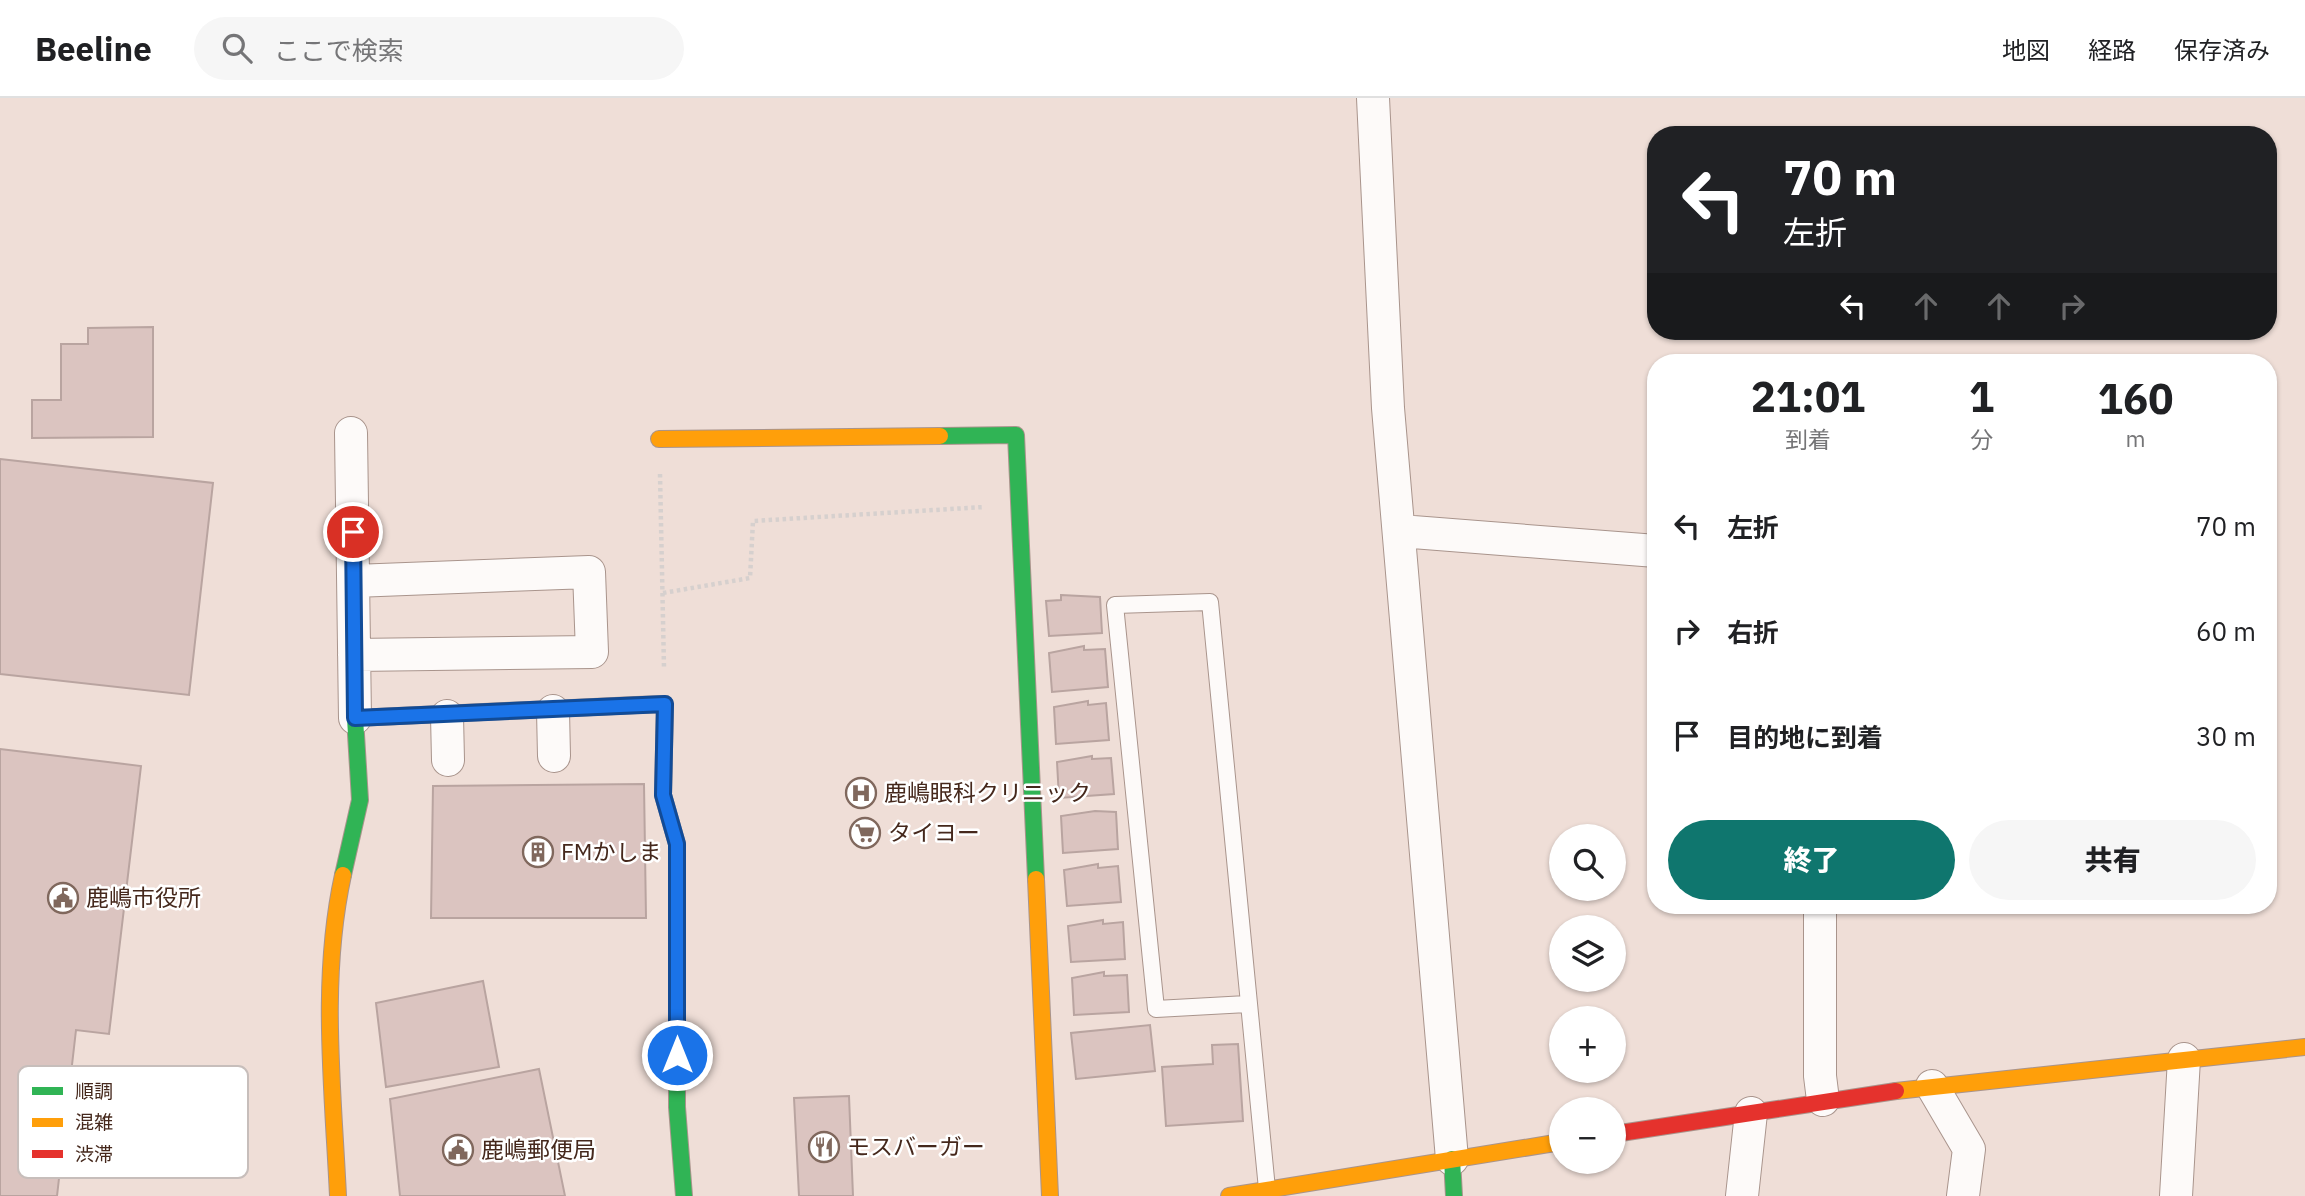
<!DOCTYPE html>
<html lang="ja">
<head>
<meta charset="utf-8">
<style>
  body { margin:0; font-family:"IBM Plex Sans","Noto Sans JP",sans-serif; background:#f6f6f6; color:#202124; height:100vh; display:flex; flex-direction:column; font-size:26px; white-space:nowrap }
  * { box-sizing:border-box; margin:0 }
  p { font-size:23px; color:#757577 }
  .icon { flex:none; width:38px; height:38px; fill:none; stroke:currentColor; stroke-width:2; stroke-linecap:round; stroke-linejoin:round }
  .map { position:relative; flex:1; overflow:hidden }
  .drawer { position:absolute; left:1647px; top:256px; width:630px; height:560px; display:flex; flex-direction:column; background:#fff; border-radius:28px; box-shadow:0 2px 5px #0004 }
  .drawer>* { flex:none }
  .banner { position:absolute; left:1647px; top:28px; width:630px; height:214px; border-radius:28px; box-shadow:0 2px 5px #0004; background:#202124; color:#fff; overflow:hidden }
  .buttons { position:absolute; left:1549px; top:726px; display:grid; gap:14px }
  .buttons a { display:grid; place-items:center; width:77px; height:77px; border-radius:50%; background:#fff; box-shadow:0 2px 5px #0004; font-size:35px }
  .pin { position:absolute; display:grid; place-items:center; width:60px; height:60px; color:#fff; margin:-30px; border:4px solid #fff; border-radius:50%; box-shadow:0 2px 7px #0007 }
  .me { position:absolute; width:77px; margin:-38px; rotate:0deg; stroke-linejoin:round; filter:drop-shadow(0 0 5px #0008) }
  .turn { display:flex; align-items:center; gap:24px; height:147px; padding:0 21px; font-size:32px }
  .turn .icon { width:91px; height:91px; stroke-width:2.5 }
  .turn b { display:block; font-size:49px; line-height:60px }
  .lanes { display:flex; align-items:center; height:66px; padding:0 21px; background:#0003; justify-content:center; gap:35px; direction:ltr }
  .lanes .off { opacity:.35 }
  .eta { display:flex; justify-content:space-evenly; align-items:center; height:119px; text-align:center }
  .eta b { font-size:42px; font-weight:800; line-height:49px }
  .cta { display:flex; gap:14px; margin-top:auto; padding:14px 21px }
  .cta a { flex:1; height:80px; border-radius:42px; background:#0f766e; color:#fff; font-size:28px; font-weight:800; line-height:80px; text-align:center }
  .cta a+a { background:#f6f6f6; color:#202124 }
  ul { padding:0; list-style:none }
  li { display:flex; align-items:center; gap:21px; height:105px; padding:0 21px }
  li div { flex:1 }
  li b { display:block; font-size:26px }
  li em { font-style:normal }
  header { display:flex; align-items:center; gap:42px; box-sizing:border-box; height:98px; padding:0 35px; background:#fff; border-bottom:2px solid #e0e0e0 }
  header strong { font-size:33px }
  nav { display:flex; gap:38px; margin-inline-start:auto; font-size:24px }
  .search { width:490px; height:63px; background:#f6f6f6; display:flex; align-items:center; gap:18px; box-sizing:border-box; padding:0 24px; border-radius:38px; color:#757577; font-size:26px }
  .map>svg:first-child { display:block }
  .building { fill:#dbc4c0; stroke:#b9a4a0; stroke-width:2 }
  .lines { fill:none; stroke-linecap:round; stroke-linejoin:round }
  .lane-casing { stroke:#a9948c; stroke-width:18 }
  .street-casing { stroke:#a9948c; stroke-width:34 }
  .fast-casing { stroke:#a9948c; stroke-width:18 }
  .slow-casing { stroke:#a9948c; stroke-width:18 }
  .jam-casing { stroke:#a9948c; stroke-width:18 }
  .path { stroke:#d6d0ce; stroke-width:4.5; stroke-dasharray:3.5 3.5; stroke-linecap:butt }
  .lane { stroke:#fdfaf9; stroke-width:16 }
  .street { stroke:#fdfaf9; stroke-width:32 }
  .fast { stroke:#30b455; stroke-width:16 }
  .slow { stroke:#ff9f0a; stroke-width:16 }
  .jam { stroke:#e5322d; stroke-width:16 }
  .route-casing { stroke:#114b97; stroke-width:18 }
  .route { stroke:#1a73e8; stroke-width:12 }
  .labels { text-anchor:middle; stroke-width:5; stroke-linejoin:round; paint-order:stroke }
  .poi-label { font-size:23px; fill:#45281c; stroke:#fff; text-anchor:start }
  .key { fill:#fff; stroke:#c7bebb; stroke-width:2 }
  .key-label { font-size:19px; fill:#45281c }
</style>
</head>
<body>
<header>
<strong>Beeline</strong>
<div class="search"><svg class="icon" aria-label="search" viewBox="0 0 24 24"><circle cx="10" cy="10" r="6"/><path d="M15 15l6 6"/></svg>ここで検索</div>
<nav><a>地図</a><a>経路</a><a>保存済み</a></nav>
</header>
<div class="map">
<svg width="2305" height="1098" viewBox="0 0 2305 1098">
  <rect width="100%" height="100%" fill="#efded7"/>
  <!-- building -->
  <path class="building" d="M153,229v110l-121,1v-38h29v-56h27v-16z
    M0,361l213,24 -24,212 -189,-21z
    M1061,497l39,2 2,36 -53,3 -3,-35 15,-1z
    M1084,548v4l21,-1 3,38 -56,5 -3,-39z
    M1088,603v4l18,-2 3,37 -53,4 -2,-37z
    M0,651l141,17 -32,268 -33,-4 -19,166h-57z
    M1092,658v3l19,-1 3,36 -55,4 -2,-36z
    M644,686l2,134h-215l2,-132z
    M1095,713l21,1 2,37 -55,4 -2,-37z
    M1098,766v4l20,-2 3,36 -54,4 -3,-36z
    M1103,822v4l20,-2 2,37 -54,3 -3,-36z
    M1104,874v4l23,-1 2,37 -55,3 -2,-37z
    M483,883l16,86 -113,20 -10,-84z
    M1150,927l5,46 -79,8 -5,-46z
    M1238,946l5,77 -77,5 -4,-59 51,-3 -1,-19z
    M539,971l26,127h-165l-10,-97z
    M849,998l4,100h-54l-5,-98z"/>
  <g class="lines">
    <!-- lane casing -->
    <g class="lane-casing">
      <path id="lane" d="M1247,906l-91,5 -41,-404 95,-3 57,587"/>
    </g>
    <!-- street casing -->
    <g class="street-casing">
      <path id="street" d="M1373,0l15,310 64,751
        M351,335l4,285
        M1400,433l256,20
        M354,557l238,-3 -3,-80 -235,9
        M553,613l1,45
        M447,618l1,44
        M1820,807v171l3,24
        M1932,988l37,63 -6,47
        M1742,1098l9,-83
        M2176,1098l8,-137"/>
    </g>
    <!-- fast casing -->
    <g class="fast-casing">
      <path id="fast" d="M940,338l76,-1 20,444
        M343,777l17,-75 -5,-82 281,-13
        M677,931v78l7,89
        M1452,1061l2,37"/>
    </g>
    <!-- slow casing -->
    <g class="slow-casing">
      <path id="slow" d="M659,341l281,-3
        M636,607l29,-1 -2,91 14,49v185
        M1036,781l14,317
        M1896,993l409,-44
        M338,1098c-5,-107 -18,-216 5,-321
        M1229,1098l332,-54"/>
    </g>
    <!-- jam casing -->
    <g class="jam-casing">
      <path id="jam" d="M1614,1036l282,-43"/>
    </g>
    <!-- path -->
    <path class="path" d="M660,376l4,194
      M663,495l87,-15 3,-57 231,-14"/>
    <!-- lane -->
    <use href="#lane" class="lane"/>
    <!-- street -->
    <use href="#street" class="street"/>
    <!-- fast -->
    <use href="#fast" class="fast"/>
    <!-- slow -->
    <use href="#slow" class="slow"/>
    <!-- jam -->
    <use href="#jam" class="jam"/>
  </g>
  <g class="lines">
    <!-- route casing -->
    <g class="route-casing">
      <path id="route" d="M353,434l2,186 310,-14 -2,91 14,49v211"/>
    </g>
    <!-- route -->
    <use href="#route" class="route"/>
  </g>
  <!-- icons -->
  <defs>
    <g id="hospital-ring" transform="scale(1.575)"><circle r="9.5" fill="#fff" stroke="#80685d" stroke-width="1.5"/><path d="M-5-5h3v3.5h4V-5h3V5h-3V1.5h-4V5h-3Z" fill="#80685d"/></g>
    <g id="supermarket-ring" transform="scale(1.575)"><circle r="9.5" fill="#fff" stroke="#80685d" stroke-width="1.5"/><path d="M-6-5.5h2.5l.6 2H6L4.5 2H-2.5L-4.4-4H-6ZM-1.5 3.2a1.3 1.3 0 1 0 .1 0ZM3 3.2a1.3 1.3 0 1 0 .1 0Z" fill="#80685d"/></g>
    <g id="building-ring" transform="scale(1.575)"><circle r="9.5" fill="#fff" stroke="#80685d" stroke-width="1.5"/><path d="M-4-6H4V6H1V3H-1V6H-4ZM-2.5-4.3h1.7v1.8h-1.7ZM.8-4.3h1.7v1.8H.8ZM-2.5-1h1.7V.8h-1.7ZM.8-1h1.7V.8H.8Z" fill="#80685d"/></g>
    <g id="civic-ring" transform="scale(1.575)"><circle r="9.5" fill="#fff" stroke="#80685d" stroke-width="1.5"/><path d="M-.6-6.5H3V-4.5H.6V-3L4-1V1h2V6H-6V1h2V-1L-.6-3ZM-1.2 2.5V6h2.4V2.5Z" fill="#80685d"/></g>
    <g id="restaurant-ring" transform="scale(1.575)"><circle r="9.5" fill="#fff" stroke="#80685d" stroke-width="1.5"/><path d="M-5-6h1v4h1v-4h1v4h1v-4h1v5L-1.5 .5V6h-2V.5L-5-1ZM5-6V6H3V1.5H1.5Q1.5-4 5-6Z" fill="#80685d"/></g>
  </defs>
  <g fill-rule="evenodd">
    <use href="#hospital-ring" x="861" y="695"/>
    <use href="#supermarket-ring" x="865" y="735"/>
    <use href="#building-ring" x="538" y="754"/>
    <use href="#civic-ring" x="63" y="800"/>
    <use href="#restaurant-ring" x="824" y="1049"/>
    <use href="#civic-ring" x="458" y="1052"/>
  </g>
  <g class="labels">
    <!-- poi labels -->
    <g class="poi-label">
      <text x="884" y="703">鹿嶋眼科クリニック</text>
      <text x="888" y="743">タイヨー</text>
      <text x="561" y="762">FMかしま</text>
      <text x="86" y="808">鹿嶋市役所</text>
      <text x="847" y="1057">モスバーガー</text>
      <text x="481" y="1060">鹿嶋郵便局</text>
    </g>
  </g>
  <!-- legend -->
  <rect x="18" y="968" width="230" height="112" rx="10" class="key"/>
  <rect x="32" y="989" width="31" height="8" fill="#30b455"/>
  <rect x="32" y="1020" width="31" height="9" fill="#ff9f0a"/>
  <rect x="32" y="1052" width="31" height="8" fill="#e5322d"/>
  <g class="key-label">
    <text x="75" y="1000">順調</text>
    <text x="75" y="1031">混雑</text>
    <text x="75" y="1063">渋滞</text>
  </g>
</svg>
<div class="buttons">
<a><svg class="icon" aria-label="search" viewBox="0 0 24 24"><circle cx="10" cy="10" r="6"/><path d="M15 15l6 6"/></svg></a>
<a><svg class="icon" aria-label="layers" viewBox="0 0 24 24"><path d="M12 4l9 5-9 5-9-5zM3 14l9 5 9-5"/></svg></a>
<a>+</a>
<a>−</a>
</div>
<div class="pin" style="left:353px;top:434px;background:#d93025"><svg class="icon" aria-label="arrive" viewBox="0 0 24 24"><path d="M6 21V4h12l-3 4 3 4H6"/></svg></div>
<svg class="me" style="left:677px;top:957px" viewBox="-20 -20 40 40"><circle r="17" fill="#1a73e8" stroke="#fff" stroke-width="3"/><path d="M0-11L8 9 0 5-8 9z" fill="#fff"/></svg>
<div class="banner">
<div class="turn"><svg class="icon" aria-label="left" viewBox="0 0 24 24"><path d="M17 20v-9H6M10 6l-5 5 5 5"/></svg><div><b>70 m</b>左折</div></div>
<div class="lanes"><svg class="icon" aria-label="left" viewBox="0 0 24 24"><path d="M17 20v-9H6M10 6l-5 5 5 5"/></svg><svg class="icon off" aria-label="ahead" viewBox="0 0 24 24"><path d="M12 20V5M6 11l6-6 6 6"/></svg><svg class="icon off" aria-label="ahead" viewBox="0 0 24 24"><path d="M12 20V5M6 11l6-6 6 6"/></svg><svg class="icon off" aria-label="right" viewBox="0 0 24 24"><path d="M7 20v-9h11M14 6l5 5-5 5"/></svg></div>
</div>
<section class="drawer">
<div class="eta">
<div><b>21:01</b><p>到着</p></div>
<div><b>1</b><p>分</p></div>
<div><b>160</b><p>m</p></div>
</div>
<ul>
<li><svg class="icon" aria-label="left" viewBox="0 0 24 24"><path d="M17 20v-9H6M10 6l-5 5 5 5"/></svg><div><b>左折</b></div><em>70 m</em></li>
<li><svg class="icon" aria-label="right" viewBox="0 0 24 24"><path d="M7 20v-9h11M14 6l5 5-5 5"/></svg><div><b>右折</b></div><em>60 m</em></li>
<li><svg class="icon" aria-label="arrive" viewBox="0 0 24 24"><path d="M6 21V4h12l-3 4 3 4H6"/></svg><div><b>目的地に到着</b></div><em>30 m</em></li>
</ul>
<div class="cta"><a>終了</a><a>共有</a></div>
</section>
</div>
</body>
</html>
